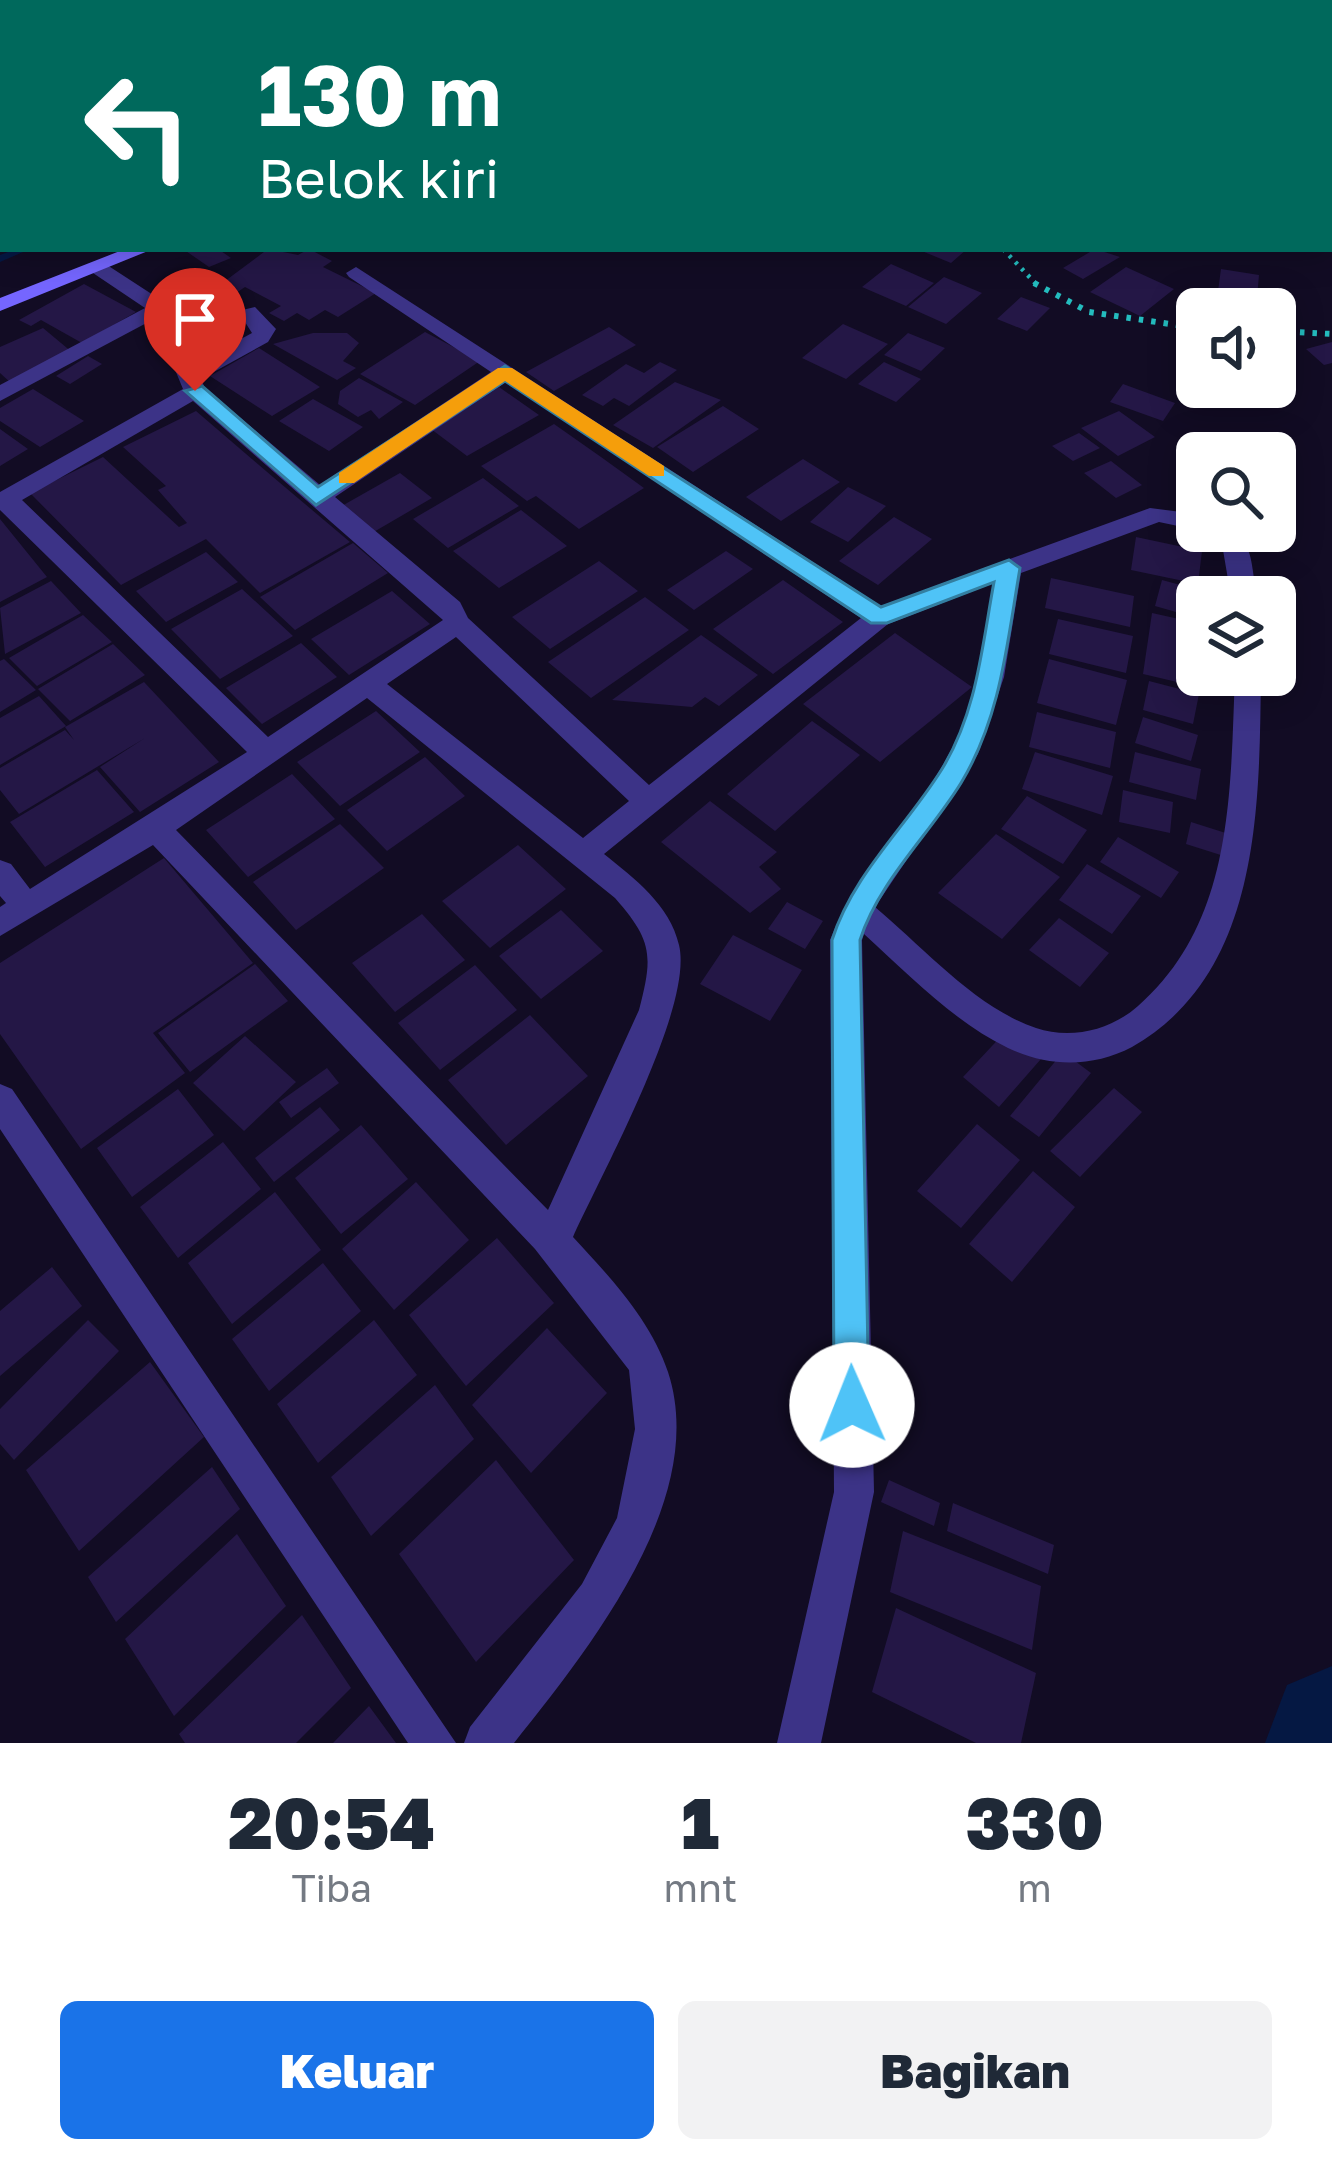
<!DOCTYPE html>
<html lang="id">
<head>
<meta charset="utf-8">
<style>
  body { margin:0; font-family:"Golos Text",sans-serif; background:#f2f2f3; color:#1f2937; height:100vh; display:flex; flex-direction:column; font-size:45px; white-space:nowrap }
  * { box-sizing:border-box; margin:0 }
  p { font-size:39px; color:#747a83 }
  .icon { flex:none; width:66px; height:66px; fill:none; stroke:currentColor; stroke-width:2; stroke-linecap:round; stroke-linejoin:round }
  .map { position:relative; height:1743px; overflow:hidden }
  .drawer { display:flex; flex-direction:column; background:#fff; flex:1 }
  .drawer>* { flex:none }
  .hud { position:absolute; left:0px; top:0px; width:1332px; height:252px; box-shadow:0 6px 30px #0003; background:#00695c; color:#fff; overflow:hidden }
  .buttons { position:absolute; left:1176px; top:288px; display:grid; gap:24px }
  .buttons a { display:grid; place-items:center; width:120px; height:120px; border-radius:18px; background:#fff; box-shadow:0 6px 30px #0003; font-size:60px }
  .pin { position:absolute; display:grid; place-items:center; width:102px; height:102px; color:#fff; margin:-123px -51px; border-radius:50% 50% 50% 0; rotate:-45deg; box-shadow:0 0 12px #0007 }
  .pin .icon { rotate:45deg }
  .me { position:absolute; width:132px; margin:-66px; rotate:359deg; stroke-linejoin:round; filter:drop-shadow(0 0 9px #0008) }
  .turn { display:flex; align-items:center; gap:42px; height:252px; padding:0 60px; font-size:54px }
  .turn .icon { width:156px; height:156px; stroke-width:2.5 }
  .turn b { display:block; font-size:84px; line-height:102px }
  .eta { display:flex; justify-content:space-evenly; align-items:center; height:204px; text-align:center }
  .eta b { font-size:72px; font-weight:800; line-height:84px }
  .cta { display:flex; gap:24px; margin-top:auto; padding:24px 60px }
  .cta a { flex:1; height:138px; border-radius:18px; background:#1a73e8; color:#fff; font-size:48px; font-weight:800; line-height:138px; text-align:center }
  .cta a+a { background:#f2f2f3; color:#1f2937 }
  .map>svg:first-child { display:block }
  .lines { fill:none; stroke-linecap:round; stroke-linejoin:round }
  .stream { fill:#051843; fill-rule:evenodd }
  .river { fill:#051843; fill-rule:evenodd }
  .building { fill:#241746 }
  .path-far1 { stroke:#24bcbe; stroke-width:4.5; stroke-dasharray:3 6; stroke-linecap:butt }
  .path { stroke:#24bcbe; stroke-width:6; stroke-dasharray:4.5 8; stroke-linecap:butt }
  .lane { fill:#3c3387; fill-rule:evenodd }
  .street { fill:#3c3387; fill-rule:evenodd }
  .secondary { fill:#7566ff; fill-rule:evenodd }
  .route { fill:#4fc3f7; stroke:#337fa1; stroke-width:3 }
  .slow { fill:#f59e0b }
</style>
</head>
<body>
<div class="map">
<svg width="1332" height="1743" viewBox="0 0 1332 1743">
  <rect width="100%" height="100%" fill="#120c24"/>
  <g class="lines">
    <!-- stream -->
    <path class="stream" d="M722,0h11l-5,3h-11z
      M16,249h14l-30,13v-7z"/>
    <!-- river -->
    <path class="river" d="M1332,1666v77h-67l22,-58z"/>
  </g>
  <!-- building -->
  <path class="building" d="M183,249h35l13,9 -22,9z
    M268,249l30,6 11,-6 23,12 -9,6 53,26 -38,24 -13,-7 -16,10 -12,-7 -13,8 -15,-8 12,-7 -36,-19 -9,6 -15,-9z
    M917,249h50l-16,14z
    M1095,249l25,8 -37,22 -20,-11z
    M891,264l43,19 -28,23 -44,-19z
    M1126,267l48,22 -34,27 -50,-24z
    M1221,269l38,6 -3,34 -40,-3z
    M944,277l38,16 -36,31 -38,-17z
    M84,284l52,28 -54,31 -41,-23 -10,6 -12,-6z
    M1021,297l29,11 -23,23 -30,-12z
    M843,324l45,20 -42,35 -44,-21z
    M609,327l27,18 -82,46 -28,-19z
    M43,328l30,25 -62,30 -11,-10v-26z
    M425,332l55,29 -65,44 -55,-31z
    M313,333h34l12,10 -16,18 13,7 -19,12 -64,-36z
    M908,333l37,15 -24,23 -37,-16z
    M1332,342v21l-8,2 -18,-16z
    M259,348l61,39 -48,29 -62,-40z
    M88,356l14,8 -32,20 -14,-8z
    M660,362l17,8 -48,36 -15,-8 -11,8 -21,-11 44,-31 18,9z
    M884,362l37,17 -25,23 -38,-18z
    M359,378l44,24 -24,17 -8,-9 -13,7 -20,-13 2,-13z
    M675,382l46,18 -68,48 -40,-23z
    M1123,384l52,19 -12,18 -53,-19z
    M499,387l40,28 -72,41 -40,-30z
    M33,389l51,32 -44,26 -40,-26v-13z
    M313,399l50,28 -34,24 -50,-30z
    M723,406l36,23 -66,43 -36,-25z
    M196,411l77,66 77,65 -90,51 -54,-54 -85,46 -91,-92 73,-36 76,70 8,-4 -29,-33 8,-4 -43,-39z
    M1119,411l36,26 -37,19 -37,-28z
    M554,424l47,33 43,31 -65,41 -43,-33 -9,5 -46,-35z
    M0,429l28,20 -28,17z
    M1079,433l21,15 -27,13 -21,-15z
    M803,459l37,23 -59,39 -35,-24z
    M1111,461l31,24 -26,13 -32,-25z
    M400,473l32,25 -60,35 -32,-26z
    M483,478l36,28 -71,42 -35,-29z
    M848,487l38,19 -38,36 -38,-20z
    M521,510l46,36 -68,42 -46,-37z
    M894,517l38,22 -54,46 -39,-24z
    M0,519l47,58 -47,25z
    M1136,537l66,14 -4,33 -67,-14z
    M353,543l35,30 -93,57 -35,-33z
    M726,551l27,18 -59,41 -27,-20z
    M206,552l32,30 -72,40 -30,-31z
    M599,561l39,30 -88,58 -38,-32z
    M1051,578l83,18 -4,31 -85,-19z
    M783,580l60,42 -70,52 -60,-45z
    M1162,580l48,13 -13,4v21l-42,-12z
    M51,581l30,32 -76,41 -5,-46z
    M242,589l51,47 -73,43 -49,-50z
    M392,591l38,33 -81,51 -38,-36z
    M645,597l44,33 -98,68 -43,-36z
    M1152,613l45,10v52h16l-2,15 -68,-16z
    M83,615l29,27 -75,44 -28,-28z
    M1058,619l75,17 -7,37 -77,-19z
    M895,633l77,54 -92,75 -77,-58z
    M701,635l57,40 -39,31 -14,-9 -13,10 -80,-7z
    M301,643l36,34 -75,47 -36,-36z
    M113,644l32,31 -75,46 -32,-32z
    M4,659l32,31 -36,22v-51z
    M1049,659l78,21 -11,45 -79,-22z
    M1149,681l50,13 -6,30 -50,-14z
    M144,682l75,80 -79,50 -40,-45 45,-29 -126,76 -19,-24v-22l65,-38 9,10 -9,-13z
    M39,696l27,30 -66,39v-47z
    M376,711l44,41 -80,54 -43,-44z
    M1037,712l79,20 -6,36 -81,-21z
    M1143,717l55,18 -7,26 -56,-18z
    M812,721l48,34 -85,76 -48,-37z
    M1035,752l78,24 -11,39 -80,-26z
    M1135,752l66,17 -5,31 -67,-18z
    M425,757l40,39 -78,55 -40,-41z
    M97,770l37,42 -89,55 -35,-45z
    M292,774l43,45 -87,58 -42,-47z
    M1123,790l50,12 -3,31 -51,-11z
    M1027,796l60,34 -24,34 -62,-35z
    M710,801l67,51 -18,15 22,22 -31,24 -89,-71z
    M1191,822l41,13 -5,22 -41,-13z
    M340,824l44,44 -88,62 -43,-48z
    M996,834l64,43 -58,62 -64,-46z
    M1118,837l61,35 -18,26 -61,-36z
    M518,845l48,44 -76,59 -48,-47z
    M164,858l89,105 -100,70 32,40 -104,76 -81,-115v-71z
    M1087,864l54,32 -29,38 -53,-34z
    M787,902l36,19 -18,28 -37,-20z
    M561,910l42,41 -62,48 -42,-43z
    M422,914l43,46 -70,52 -43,-49z
    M1059,918l50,35 -29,34 -51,-37z
    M733,935l69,35 -32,51 -70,-37z
    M255,964l33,37 -98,71 -32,-39z
    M475,965l42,45 -77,60 -42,-47z
    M530,1015l58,61 -82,69 -58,-65z
    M1006,1031l35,28 -42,48 -36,-30z
    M245,1036l51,46 -52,49 -51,-48z
    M1063,1052l28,21 -52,64 -29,-21z
    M327,1068l12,15 -48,35 -12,-16z
    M1114,1088l28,24 -62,65 -30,-26z
    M178,1089l36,46 -82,62 -35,-49z
    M320,1107l20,23 -66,52 -19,-24z
    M977,1124l43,36 -59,68 -44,-37z
    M361,1125l47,54 -67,55 -46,-56z
    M223,1142l38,47 -83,69 -38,-51z
    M1033,1171l42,36 -63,75 -43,-38z
    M416,1182l53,58 -75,70 -52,-61z
    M275,1192l46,58 -89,74 -44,-61z
    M497,1238l57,65 -88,83 -57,-71z
    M323,1263l38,48 -92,80 -37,-52z
    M52,1267l30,39 -82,70v-65z
    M88,1320l31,31 -105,109 -14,-16v-35z
    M374,1320l43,55 -99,88 -41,-59z
    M547,1328l60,65 -76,80 -59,-68z
    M150,1362l54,75 -125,114 -53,-81z
    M435,1385l39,54 -103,97 -40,-59z
    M496,1460l78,100 -98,102 -77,-108z
    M212,1467l28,42 -124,113 -28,-45z
    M889,1480l51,23 -6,23 -53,-24z
    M953,1503l101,42 -6,29 -101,-43z
    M903,1531l138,55 -9,64 -142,-58z
    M237,1534l49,72 -112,110 -49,-77z
    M896,1608l140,65 -15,70h-45l-104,-51z
    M302,1615l49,73 -55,55h-111l-6,-9z
    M369,1706l27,37h-63z"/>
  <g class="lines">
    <!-- path-far1 -->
    <path class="path-far1" d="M1003,249l35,37"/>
    <!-- path -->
    <path class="path" d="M1034,283l55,29 108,16
      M1275,331l57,3"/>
    <!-- lane -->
    <path class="lane" d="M892,0h15l4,3h-15z"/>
    <!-- street -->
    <path class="street" d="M19,0h18l-20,3z
      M112,0h26l2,3h-26z
      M187,0h17l-19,3z
      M322,0h24l-26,3z
      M486,0h23l-25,3z
      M649,0h23l-25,3z
      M866,0h22l2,3h-22z
      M3,14v11l-3,1v-11z
      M0,104h3l-3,11z
      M1329,123h3l-3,11z
      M3,166v12l-3,1v-12z
      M1329,179l3,1v12l-3,-1z
      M3,235v12l-3,1v-12z
      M90,263h14l63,41 28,60 57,-31 -14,-22 17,-4 21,22 -8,13 -67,37 4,9 115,97 171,-113 -142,-95 -3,-4 10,-6 525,339 269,-98 47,6v16l-38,-8 -138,51 -17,104 -26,77 -103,153c48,40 101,101 161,121 35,12 75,2 102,-22 96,-84 92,-213 97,-331h26c-2,130 1,298 -129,372 -40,21 -84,20 -124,1 -54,-26 -100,-74 -144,-114l-2,6 12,552 -53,251h-44l57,-251 -4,-552c30,-75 82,-117 119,-186 29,-52 35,-113 45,-171l-106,41 -284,230c30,24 66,51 75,91 15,62 -78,230 -106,292 36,39 78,83 95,135 42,128 -81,279 -154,371h-50l6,-16 112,-143 35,-66 18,-89 -6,-59 -94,-121 -382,-404 -153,91v-29l6,-4 -6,-7v-36l11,4 19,25 217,-137 -247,-242v-18l183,-103 -29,-70 -154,82v-16l145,-77 -55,-37zM506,382l355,236 -212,167 -181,-167 -8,-16 -125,-105zM193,401l250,219 -175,117 -246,-237zM456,637l173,164 -46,37 -196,-154zM367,698l248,200c38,43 38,58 24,112l-91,200 -372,-380z
      M1204,531c52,0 45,22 53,66h-26l-8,-47z
      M0,1084l12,5 444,654h-48l-408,-614z"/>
    <!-- secondary -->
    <path class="secondary" d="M770,0h22l-24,3z
      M125,249h28l-153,62v-13z"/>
  </g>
  <!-- route -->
  <path class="route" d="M505,366l376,241 128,-47 11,8c-13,75 -19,149 -59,215 -32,52 -82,98 -101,157l9,465 -5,12 -12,6 -13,-6 -5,-12 -2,-465c21,-66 74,-113 110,-171 35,-57 40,-123 52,-187l-107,41h-16l-366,-242 -189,124 -131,-114 17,-5 116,101z"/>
  <!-- slow -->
  <path class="slow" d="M498,368h14l152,98v10h-15l-144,-95 -151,102h-15v-10z"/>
</svg>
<div class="buttons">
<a><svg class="icon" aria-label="sound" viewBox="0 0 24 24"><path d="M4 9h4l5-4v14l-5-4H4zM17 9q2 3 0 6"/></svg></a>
<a><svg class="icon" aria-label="search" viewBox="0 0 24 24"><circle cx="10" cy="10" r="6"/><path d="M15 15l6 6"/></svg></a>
<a><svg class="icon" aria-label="layers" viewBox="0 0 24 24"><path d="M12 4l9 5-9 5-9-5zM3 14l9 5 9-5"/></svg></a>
</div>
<div class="pin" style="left:195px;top:391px;background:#d93025"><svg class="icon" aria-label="arrive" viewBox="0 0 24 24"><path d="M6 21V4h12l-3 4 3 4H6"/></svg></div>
<svg class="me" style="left:852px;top:1405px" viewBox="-20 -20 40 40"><circle r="19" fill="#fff"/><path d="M0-13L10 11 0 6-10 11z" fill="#4fc3f7"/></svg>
<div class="hud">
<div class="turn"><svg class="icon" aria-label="left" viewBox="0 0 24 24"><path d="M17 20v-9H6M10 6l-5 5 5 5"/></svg><div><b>130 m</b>Belok kiri</div></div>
</div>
</div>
<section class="drawer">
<div class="eta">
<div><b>20:54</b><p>Tiba</p></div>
<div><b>1</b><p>mnt</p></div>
<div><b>330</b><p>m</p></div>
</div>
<div class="cta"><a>Keluar</a><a>Bagikan</a></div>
</section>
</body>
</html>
